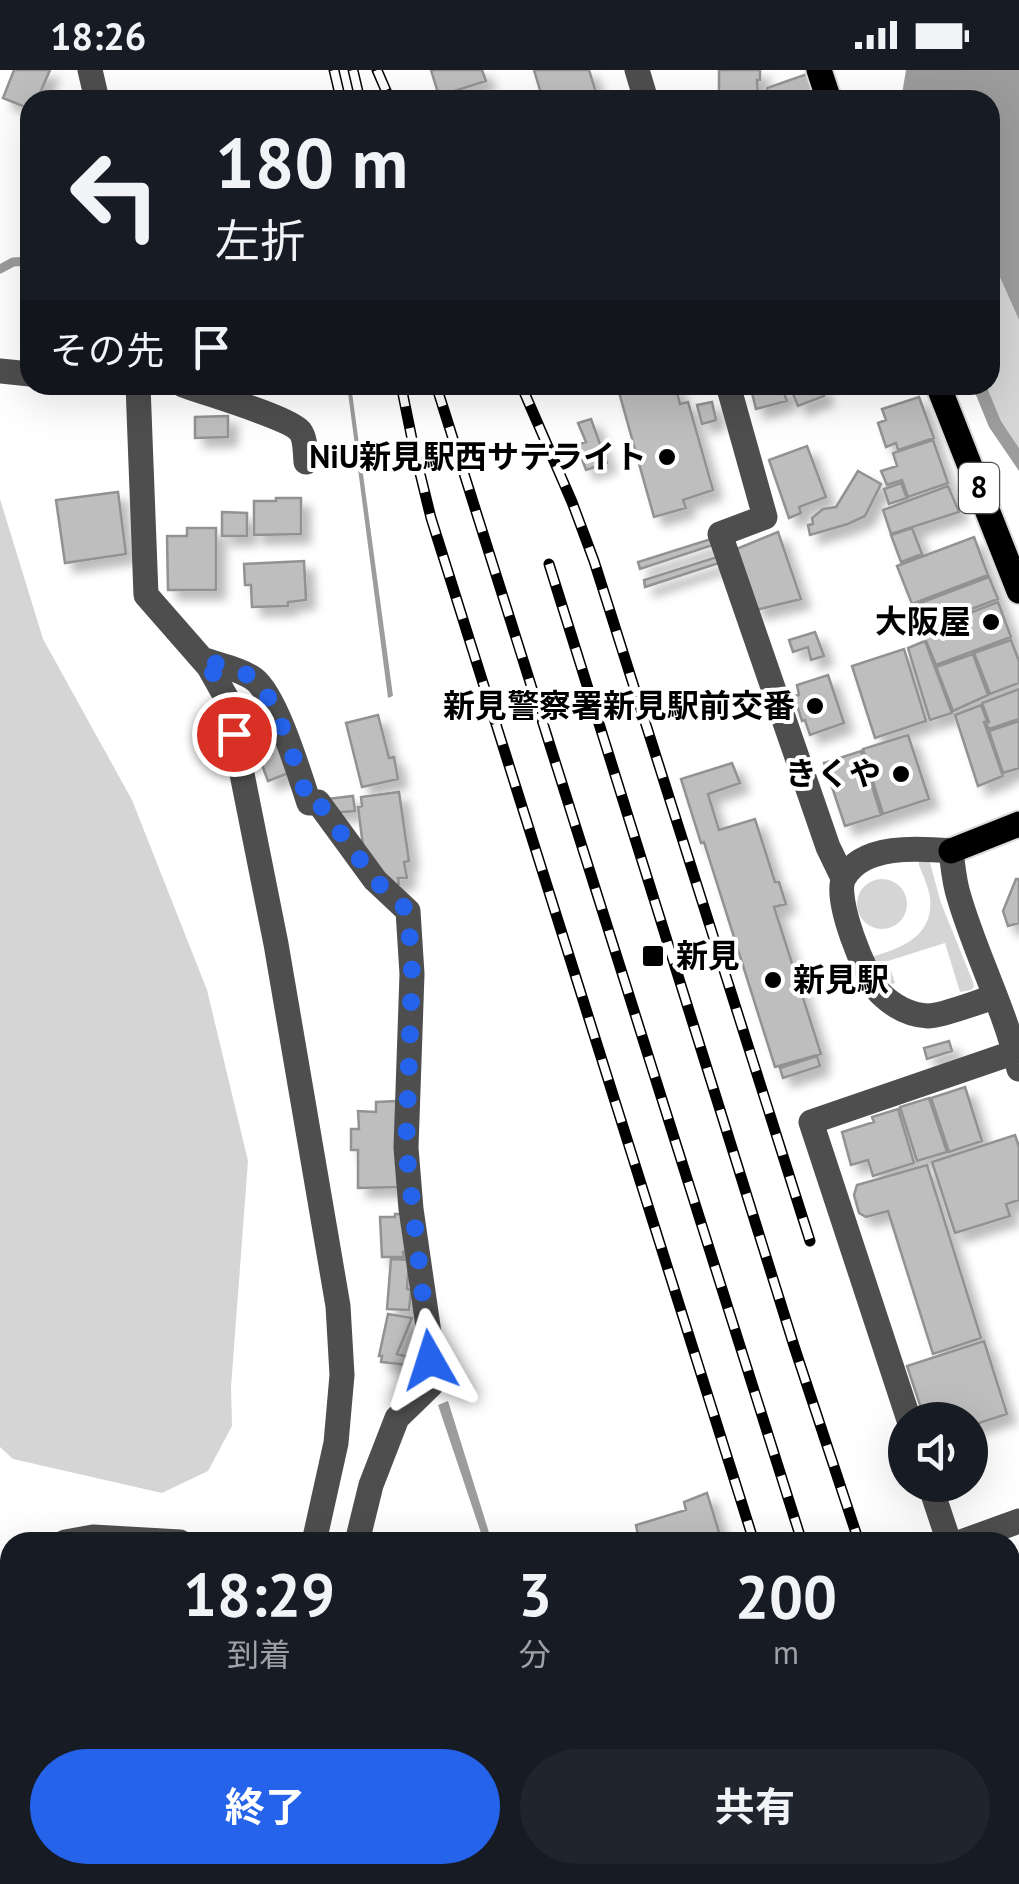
<!DOCTYPE html>
<html lang="ja">
<head>
<meta charset="utf-8">
<style>
  body { margin:0; font-family:"PT Sans","Noto Sans JP",sans-serif; background:#20242c; color:#f1f3f6; height:100vh; display:flex; flex-direction:column; font-size:38px; white-space:nowrap }
  * { box-sizing:border-box; margin:0 }
  p { font-size:32px; color:#9ea1a6 }
  .icon { flex:none; width:55px; height:55px; fill:none; stroke:currentColor; stroke-width:2; stroke-linecap:round; stroke-linejoin:round }
  .map { position:relative; flex:1; overflow:hidden }
  .drawer { position:absolute; left:0px; top:1462px; width:1020px; height:352px; display:flex; flex-direction:column; background:#171b24; border-radius:30px 30px 0 0; box-shadow:0 10px 40px #0002 }
  .drawer>* { flex:none }
  .banner { position:absolute; left:20px; top:20px; width:980px; height:305px; border-radius:30px; box-shadow:0 10px 40px #0002; background:#171b24; color:#f1f3f6; overflow:hidden }
  .buttons { position:absolute; left:888px; top:1332px; display:grid; gap:20px }
  .buttons a { display:grid; place-items:center; width:100px; height:100px; border-radius:50%; background:#171b24; box-shadow:0 10px 40px #0002; font-size:50px }
  .pin { position:absolute; display:grid; place-items:center; width:85px; height:85px; color:#fff; margin:-42px; border:5px solid #fff; border-radius:50%; box-shadow:0 2px 10px #0007 }
  .me { position:absolute; width:110px; margin:-55px; rotate:354deg; stroke-linejoin:round; filter:drop-shadow(0 0 8px #0008) }
  .turn { display:flex; align-items:center; gap:35px; height:210px; padding:0 30px; font-size:45px }
  .turn .icon { width:130px; height:130px; stroke-width:2.5 }
  .turn b { display:block; font-size:70px; line-height:85px }
  .then { display:flex; align-items:center; height:95px; padding:0 30px; background:#0003; gap:20px; font-size:38px }
  .eta { display:flex; justify-content:space-evenly; align-items:center; height:170px; text-align:center }
  .eta b { font-size:60px; font-weight:700; line-height:70px }
  .primary-button { display:flex; gap:20px; margin-top:auto; padding:20px 30px }
  .primary-button a { flex:1; height:115px; border-radius:60px; background:#2563eb; color:#fff; font-size:40px; font-weight:700; line-height:115px; text-align:center }
  .primary-button a+a { background:#20242c; color:#f1f3f6 }
  .status { display:flex; justify-content:space-between; align-items:center; height:70px; padding:0 50px; background:#171b24; direction:ltr }
  .status svg { height:28px; fill:currentColor }
  .map>svg:first-child { display:block }
  .green { fill:#d5d5d5 }
  .water { fill:#9c9c9c }
  .lines { fill:none; stroke-linecap:round; stroke-linejoin:round }
  .stream { stroke:#9c9c9c; stroke-width:9 }
  .building { fill:#bebebe; stroke:#929292; stroke-width:2.5; filter:url(#shadow) }
  .major-casing { stroke:#dbdbdb; stroke-width:29 }
  .minor { stroke:#4e4e4e; stroke-width:25 }
  .major { stroke:#000; stroke-width:25 }
  .rail-casing { stroke:#000; stroke-width:11 }
  .rail { stroke:#fff; stroke-width:8; stroke-dasharray:22; stroke-linecap:butt }
  .route { stroke:#2563eb; stroke-width:18; stroke-dasharray:0 32.4 }
  .poi-dot { fill:#000; stroke:#fff; stroke-width:4 }
  .labels { text-anchor:middle; stroke-width:8; stroke-linejoin:round; paint-order:stroke }
  .shield { fill:#fff; stroke:#4c4c4c; stroke-width:2.5 }
  .shield-label { font-size:30px; font-weight:bold; fill:#000 }
  .poi-label { font-size:32px; font-weight:bold; fill:#000; stroke:#fff; text-anchor:end }
</style>
</head>
<body>
<div class="status"><b>18:26</b><svg viewBox="0 0 49 12"><path d="M0 12V9h3v3zM5 12V6h3v6zM10 12V3h3v9zM15 12V0h3v12zM26 1h20v11H26zM47 4h2v5h-2z"/></svg></div>
<div class="map">
<svg width="1019" height="1814" viewBox="0 0 1019 1814">
  <defs>
    <filter id="shadow"><feDropShadow dx="9" dy="9" stdDeviation="5" flood-color="#0004"/></filter>
  </defs>
  <rect width="100%" height="100%" fill="#fff"/>
  <!-- green -->
  <path class="green" d="M990,185l29,65v128l-18,-27 -15,-36h4z
    M0,429l43,140 89,161 75,190 41,171 -17,226 1,39 -24,45 -46,22 -149,-34 -13,-12z
    M926,788l4,5 11,40 32,79 1,5 -3,3 -11,2 -15,-49 -57,18 7,22 -3,1 -12,-10 -8,-15 2,-3c30,-9 60,-21 56,-59 -2,-11 -7,-22 -11,-32v-4z
    M857 834a25 25 0 1 1 50 0a25 25 0 1 1-50 0Z"/>
  <!-- water -->
  <path class="water" d="M906,0h113v250l-29,-65v-155h-89z
    M347,315h4l42,311 -5,2z
    M972,315h14l15,36 18,27v23l-30,-44z
    M448,1331l44,141h-8l-46,-137z"/>
  <g class="lines">
    <!-- stream -->
    <path class="stream" d="M0,199l13,-7 17,-1"/>
  </g>
  <!-- building -->
  <path class="building" d="M14,0h36l-13,30h-7v9l-27,-11z
    M431,0h51l4,11 -47,15z
    M534,0h55l9,29 -55,1z
    M719,0h41v10h-3l1,18 -39,2z
    M807,4l9,26h-48l-1,-12z
    M617,315h58l5,19 8,-2 25,88 -30,10 3,8 -32,9z
    M750,315h41l2,5 -9,3 3,8 -31,8z
    M815,315h5l4,11 -26,10 -5,-12z
    M919,327l15,41 -36,12 -2,-7 -10,4 -8,-24 8,-3 -4,-11z
    M712,332l4,18 -14,4 -5,-19z
    M228,346v21l-33,1v-21z
    M591,349l16,44 -21,7 -9,-25 9,-3 -8,-19z
    M933,370l15,43 -40,14 -6,-17 -15,5 -6,-14 16,-5 -4,-13z
    M807,376l19,51 -27,10 2,6 -12,5 -20,-58z
    M858,401l23,13 -16,32 -17,8 -38,11 -2,-10 5,-1 -1,-6 11,-9 13,-2z
    M901,413l6,15 -18,6 -5,-15z
    M948,416l11,26 -68,22 -8,-24z
    M118,422l8,62 -61,9 -9,-63z
    M276,428h25v36l-47,1v-34h22z
    M222,442l25,1v23h-25z
    M187,458h29v62h-48l-1,-54h20z
    M912,458l10,26 -21,8 -10,-27z
    M778,462l23,67 -45,11 -22,-60z
    M974,467l14,38 -76,29 -15,-38z
    M711,469l2,6 -73,24 -2,-7z
    M717,487l2,6 -74,24 -1,-7z
    M304,491l2,39 -18,2v4l-36,1 -1,-22h-6l-1,-21z
    M989,507l9,22 -77,29 -9,-22z
    M998,532l13,35 -75,28 -14,-34z
    M815,562l9,24 -13,4 -3,-13 -15,5 -4,-12z
    M1011,570l8,21v22l-29,11 -16,-41z
    M925,571l27,72 -22,7 -22,-72z
    M904,579l22,72 -51,17 -23,-72z
    M973,584l15,41 -35,16 -17,-44z
    M828,605l16,48 -34,12 -5,-15 -3,1 -8,-25 5,-1 -2,-10z
    M1019,619v30l-30,10 -3,-6 3,-1 -7,-19z
    M981,635l6,16 -3,1 19,54 -25,10 -23,-71z
    M378,645l11,43 5,-1 4,22 -36,8 -16,-64z
    M1019,651v47l-16,5 -14,-42z
    M271,662l20,40 -23,9 -13,-35 18,-6z
    M908,665l21,64 -46,15 -20,-65z
    M861,681l20,64 -36,11 -21,-63z
    M732,693l8,20 -32,11 11,36 36,-11 20,63h4l7,22 -12,3 47,147 -46,13 -71,-225 -3,1 -20,-64z
    M399,722l10,69 -5,1 3,16h-9l1,6 -10,1 -26,-39 -5,-39 4,-1 -1,-9z
    M353,726l2,15 -25,2 -3,-14z
    M1016,809h3v44l-11,3 -5,-15z
    M949,971l3,10 -25,8 -3,-11z
    M817,986l3,10 -37,12 -3,-10z
    M965,1017l17,54 -33,11 -18,-54z
    M929,1028l18,54 -30,9 -17,-54z
    M397,1031l2,86 -41,1v-38h-7v-21h8l-1,-18 18,1v-10z
    M898,1039l16,54 -41,13 -5,-16 -17,5 -9,-33 32,-10 -2,-5z
    M1015,1065l4,12v53l-13,4 4,12 -55,17 -23,-71z
    M927,1095l54,173 -48,16 -45,-143 -22,6 -7,-4 -5,-18 3,-10z
    M395,1144h8l4,38h-4l1,5h-22l-2,-40h15z
    M391,1189l18,1 -2,29 4,1 -2,20 -22,-1z
    M388,1244l24,4 -15,36 12,3 -1,8 -27,-3 1,-6h-3z
    M984,1271l23,73 -37,12v-6h-45l-18,-54z
    M707,1423l15,49h-98l6,-4 9,2 -3,-15 50,-15 -2,-8z
    M10,1560v119l-6,-13 -4,2v-103z
    M1019,1631v44l-8,1 -1,-44z
    M1019,1690v32l-4,1 1,5h-2l-1,5h-3v-42z
    M1019,1735v40h-6l-1,-9h-2v-30z
    M380,1805h58v6h-3v3h-56z
    M439,1805h40l-1,9h-40z
    M523,1805h60l3,9h-60z
    M743,1805h84l2,9h-20l-1,-6 -14,6h-48z"/>
  <g class="lines">
    <!-- major casing -->
    <g class="major-casing">
      <path id="major" d="M819,0l10,30
        M938,315l81,206
        M951,781l68,-27"/>
    </g>
    <!-- minor -->
    <path class="minor" d="M90,0l7,30
      M637,0l9,30
      M0,301l30,3
      M138,315l8,210 63,72 18,32 49,245 62,362 4,69 -6,68 -22,99
      M183,315c21,8 105,32 117,46 6,8 5,21 6,31
      M728,315l37,132 -45,17 108,313 15,31
      M202,589c16,6 38,10 52,20 22,16 46,97 55,124l9,-1 57,78 33,31 4,63 -6,174 5,61 18,124 2,52 -34,33 -26,67 -14,57
      M995,927c-16,4 -52,19 -67,19 -18,-1 -35,-10 -48,-23 -15,-16 -47,-96 -36,-115 18,-34 75,-30 107,-27 2,15 3,31 8,46 17,58 46,113 60,172
      M909,1350l-98,-298 204,-70
      M930,1415l19,57
      M65,1472l28,-5 87,5
      M961,1472l58,-21
      M0,1504l10,-6
      M351,1805l3,9"/>
    <!-- major -->
    <use href="#major" class="major"/>
    <!-- rail casing -->
    <g class="rail-casing">
      <path id="rail" d="M334,0l7,30
        M353,0l7,30
        M377,0l13,30
        M401,315l13,64 17,69 323,1024
        M436,315l366,1157
        M521,315l51,117 22,59 216,680
        M549,494l245,782 65,196
        M875,1805l3,9
        M906,1805l2,9
        M962,1805l3,9"/>
    </g>
    <!-- rail -->
    <use href="#rail" class="rail"/>
  </g>
  <g class="lines">
    <!-- route -->
    <path class="route" d="M234,664c-6,-28 -12,-54 -32,-75 16,6 38,10 52,20 21,16 46,97 55,125l9,-2 57,78 33,31 4,63 -6,174 24,212"/>
  </g>
  <!-- markers -->
  <g class="poi-dot">
    <circle cx="667" cy="387" r="10"/>
    <circle cx="991" cy="552" r="10"/>
    <circle cx="815" cy="636" r="10"/>
    <circle cx="901" cy="704" r="10"/>
    <rect x="641" y="874" width="24" height="24" rx="5"/>
    <circle cx="773" cy="910" r="10"/>
  </g>
  <g class="labels">
    <!-- shield labels -->
    <rect class="shield" x="959" y="393" width="40" height="50" rx="8"/>
    <g class="shield-label">
      <text x="979" y="428">8</text>
    </g>
    <!-- poi labels -->
    <g class="poi-label">
      <text x="647" y="398">NiU新見駅西サテライト</text>
      <text x="971" y="563">大阪屋</text>
      <text x="795" y="647">新見警察署新見駅前交番</text>
      <text x="881" y="715">きくや</text>
      <text x="676" y="897" text-anchor="start">新見</text>
      <text x="793" y="921" text-anchor="start">新見駅</text>
    </g>
  </g>
</svg>
<div class="buttons">
<a><svg class="icon" aria-label="sound" viewBox="0 0 24 24"><path d="M4 9h4l5-4v14l-5-4H4zM17 9q2 3 0 6"/></svg></a>
</div>
<div class="pin" style="left:234px;top:664px;background:#d93025"><svg class="icon" aria-label="arrive" viewBox="0 0 24 24"><path d="M6 21V4h12l-3 4 3 4H6"/></svg></div>
<svg class="me" style="left:430px;top:1290px" viewBox="-20 -20 40 40"><path d="M0-17L14 15 0 8-14 15z" fill="#2563eb" stroke="#fff" stroke-width="4"/></svg>
<div class="banner">
<div class="turn"><svg class="icon" aria-label="left" viewBox="0 0 24 24"><path d="M17 20v-9H6M10 6l-5 5 5 5"/></svg><div><b>180 m</b>左折</div></div>
<div class="then">その先<svg class="icon" aria-label="arrive" viewBox="0 0 24 24"><path d="M6 21V4h12l-3 4 3 4H6"/></svg></div>
</div>
<section class="drawer">
<div class="eta">
<div><b>18:29</b><p>到着</p></div>
<div><b>3</b><p>分</p></div>
<div><b>200</b><p>m</p></div>
</div>
<div class="primary-button"><a>終了</a><a>共有</a></div>
</section>
</div>
</body>
</html>
